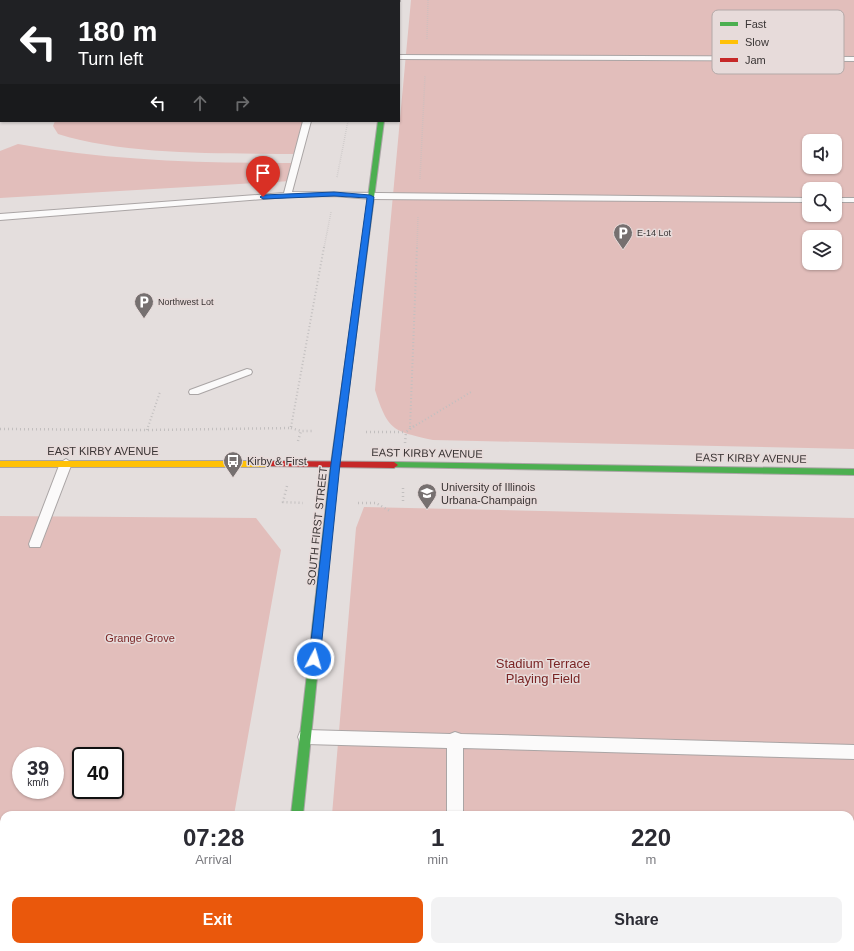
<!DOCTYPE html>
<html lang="en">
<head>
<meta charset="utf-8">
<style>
  body { margin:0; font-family:Arial,sans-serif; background:#f2f2f3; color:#2b2b33; height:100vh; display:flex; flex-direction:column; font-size:15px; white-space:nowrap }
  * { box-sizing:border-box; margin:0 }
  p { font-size:13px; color:#7c7c81 }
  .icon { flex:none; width:22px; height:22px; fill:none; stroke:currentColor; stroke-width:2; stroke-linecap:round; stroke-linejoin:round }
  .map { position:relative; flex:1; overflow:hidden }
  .drawer { position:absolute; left:0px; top:811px; width:854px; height:140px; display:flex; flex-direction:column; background:#fff; border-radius:12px 12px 0 0; box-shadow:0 1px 3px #0004 }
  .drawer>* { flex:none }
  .guide { position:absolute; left:0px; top:0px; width:400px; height:122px; box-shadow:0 1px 3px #0004; background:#202124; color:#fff; overflow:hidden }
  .controls { position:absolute; left:802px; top:134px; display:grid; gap:8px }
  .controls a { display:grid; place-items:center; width:40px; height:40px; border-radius:8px; background:#fff; box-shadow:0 1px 3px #0004; font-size:20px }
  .speed { position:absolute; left:12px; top:747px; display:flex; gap:8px; font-size:20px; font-weight:700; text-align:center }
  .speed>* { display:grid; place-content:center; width:52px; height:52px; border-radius:50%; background:#fff; box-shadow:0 1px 3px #0004; line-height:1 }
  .speed small { font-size:10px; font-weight:400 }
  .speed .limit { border:2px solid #111; border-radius:6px; background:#fff; color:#111 }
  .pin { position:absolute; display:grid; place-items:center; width:34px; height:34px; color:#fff; margin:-41px -17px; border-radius:50% 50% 50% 0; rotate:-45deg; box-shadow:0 0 4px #0007 }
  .pin .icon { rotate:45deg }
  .me { position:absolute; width:44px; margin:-22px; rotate:6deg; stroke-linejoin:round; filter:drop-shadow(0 0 3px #0008) }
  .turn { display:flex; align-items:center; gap:14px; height:84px; padding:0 12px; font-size:18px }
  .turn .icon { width:52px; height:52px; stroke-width:2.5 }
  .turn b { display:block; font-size:28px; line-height:34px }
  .lanes { display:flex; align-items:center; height:38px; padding:0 12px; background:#0003; justify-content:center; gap:20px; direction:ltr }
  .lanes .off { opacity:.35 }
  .eta { display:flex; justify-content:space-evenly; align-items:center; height:68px; text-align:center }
  .eta b { font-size:24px; font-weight:800; line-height:28px }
  .button { display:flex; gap:8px; margin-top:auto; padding:8px 12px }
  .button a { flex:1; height:46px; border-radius:8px; background:#ea580c; color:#fff; font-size:16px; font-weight:800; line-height:46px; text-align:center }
  .button a+a { background:#f2f2f3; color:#2b2b33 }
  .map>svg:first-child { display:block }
  .green { fill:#e2bebb; fill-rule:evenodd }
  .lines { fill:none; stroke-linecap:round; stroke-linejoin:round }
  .lane-casing { stroke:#aaa5a5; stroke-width:2 }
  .fast-casing { stroke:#aaa5a5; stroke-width:2 }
  .slow-casing { stroke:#aaa5a5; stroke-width:2 }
  .jam-casing { stroke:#aaa5a5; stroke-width:2 }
  .path-far2 { stroke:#c2bfbf; stroke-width:1.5; stroke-dasharray:0.5 1.5; stroke-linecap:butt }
  .path-far1 { stroke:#c2bfbf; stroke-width:2; stroke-dasharray:1 2.5; stroke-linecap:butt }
  .path { stroke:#c2bfbf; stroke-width:2.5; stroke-dasharray:1 3; stroke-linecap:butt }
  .lane { fill:#fbfafa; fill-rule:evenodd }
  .fast { fill:#4caf50; fill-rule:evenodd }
  .slow { fill:#ffc107; fill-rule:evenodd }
  .jam { fill:#c62828; fill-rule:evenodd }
  .route { fill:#1a73e8; stroke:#114b97 }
  .labels { text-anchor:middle; stroke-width:3; stroke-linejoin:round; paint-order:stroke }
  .far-poi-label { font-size:9px; fill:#3a3535; stroke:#e7dbda; text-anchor:start }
  .street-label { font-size:11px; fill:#3a3535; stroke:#e7dbda }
  .poi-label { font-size:11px; fill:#3a3535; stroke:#e7dbda; text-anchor:start }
  .park-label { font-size:11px; fill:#7a2525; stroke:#e7dbda }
  .near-park-label { font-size:13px; fill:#7a2525; stroke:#e7dbda }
  .key { fill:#e7dbda; stroke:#b3a9a8; stroke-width:1 }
  .key-label { font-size:11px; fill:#3a3535 }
</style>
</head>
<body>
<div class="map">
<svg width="854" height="951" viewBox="0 0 854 951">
  <rect width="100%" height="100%" fill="#e4dedd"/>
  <!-- green -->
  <path class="green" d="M411,0h443v449l-421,-9c-40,-9 -45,-9 -58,-50zM809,141h26v26h-26zM809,189h26v26h-26zM809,237h26v26h-26z
    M55,121h252l-9,33c-74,-1 -170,2 -240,-20l-5,-8z
    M18,144c92,17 184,19 278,19l-5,18 -291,17v-47z
    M364,507l490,11v433h-533v-4h529v-132h-518l24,-287z
    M0,516l256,2 25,32 -47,265h-230v132h207v4h-211zM21,756h34v34h-34zM81,756h34v34h-34z"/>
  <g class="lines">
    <!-- lane casing -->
    <g class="lane-casing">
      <path id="lane" d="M33,0h6v1h-6z
        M399,55l455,2v4l-455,-2z
        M303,121h8l-19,71 517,6v4l-438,-3 -37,-3 -47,1 -287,23v-6l284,-21z
        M835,198h19v4h-19z
        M247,369l4,1 1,2 -1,2 -53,20h-8l-1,-2 1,-2z
        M66,459l6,4 -31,81 -1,3h-10l-1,-3 31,-81z
        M306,730l144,4 5,-2 6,2 393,11v14l-391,-11v67h-16v-67l-141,-4 -6,-2 -2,-5 2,-5z
        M448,947h18v4h-18z"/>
    </g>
    <!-- fast casing -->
    <g class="fast-casing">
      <path id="fast" d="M396,0h4v1l-1,1z
        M378,121h6l-17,130 -3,2 -3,-2z
        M394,462l460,7v6l-463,-8 -1,-2 1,-2z
        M334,468l4,3 -35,344h-12l39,-344z
        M276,947h14l-1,4h-14z"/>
    </g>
    <!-- slow casing -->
    <g class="slow-casing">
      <path id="slow" d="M364,249l3,2 -29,220 -4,3 -4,-3 31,-220z
        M0,461h267l4,3 -4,3h-267z"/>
    </g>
    <!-- jam casing -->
    <g class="jam-casing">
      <path id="jam" d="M267,461l127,1 4,3 -4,3 -130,-2 -1,-2 1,-2z"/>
    </g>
    <!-- path-far2 -->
    <path class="path-far2" d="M427,39l1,-39
      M337,177l11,-56
      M420,179l5,-103
      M324,248l7,-36
      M417,248l1,-32"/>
    <!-- path-far1 -->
    <path class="path-far1" d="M148,427l12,-35
      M291,427l33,-180
      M410,427l7,-180
      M413,427l58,-35"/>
    <!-- path -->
    <path class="path" d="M291,428l10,3
      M0,429l147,1 144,-2v-2
      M410,429v-3
      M147,430l1,-4
      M366,432h40
      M298,441l3,-10h12
      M405,443l1,-11 8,-6
      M287,486l-4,16 20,1
      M403,488v15
      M358,503h18l14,8"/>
    <!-- lane -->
    <use href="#lane" class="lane"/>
    <!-- fast -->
    <use href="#fast" class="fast"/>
    <!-- slow -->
    <use href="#slow" class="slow"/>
    <!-- jam -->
    <use href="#jam" class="jam"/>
  </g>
  <!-- route -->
  <path class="route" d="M334,192l36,3 4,2 -34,267 -20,195 -2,3h-8l-1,-3 22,-195 36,-266 -33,-2 -71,3 -3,-2 3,-2z"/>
  <!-- icons -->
  <defs>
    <g id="parking-pin" transform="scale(1)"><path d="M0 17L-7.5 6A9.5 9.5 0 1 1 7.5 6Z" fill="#767070" stroke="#e7dbda"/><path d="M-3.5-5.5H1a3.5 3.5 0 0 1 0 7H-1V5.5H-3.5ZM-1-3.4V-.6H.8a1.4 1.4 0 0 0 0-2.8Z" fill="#fff"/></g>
    <g id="bus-pin" transform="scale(1)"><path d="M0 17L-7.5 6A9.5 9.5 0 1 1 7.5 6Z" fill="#767070" stroke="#e7dbda"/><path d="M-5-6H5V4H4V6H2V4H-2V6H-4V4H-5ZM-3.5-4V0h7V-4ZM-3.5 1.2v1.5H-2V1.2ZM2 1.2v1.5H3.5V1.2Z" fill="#fff"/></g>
    <g id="university-pin" transform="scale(1)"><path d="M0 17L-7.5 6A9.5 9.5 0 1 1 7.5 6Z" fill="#767070" stroke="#e7dbda"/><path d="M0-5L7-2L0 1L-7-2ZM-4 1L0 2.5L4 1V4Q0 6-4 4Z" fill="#fff"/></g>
  </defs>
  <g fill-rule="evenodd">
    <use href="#parking-pin" x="623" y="233"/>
    <use href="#parking-pin" x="144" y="302"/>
    <use href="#bus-pin" x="233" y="461"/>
    <use href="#university-pin" x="427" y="493"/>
  </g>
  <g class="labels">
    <!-- far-poi labels -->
    <g class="far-poi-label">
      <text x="637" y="236">E-14 Lot</text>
      <text x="158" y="305">Northwest Lot</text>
    </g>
    <!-- street labels -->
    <g class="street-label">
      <text x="103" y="455">EAST KIRBY AVENUE</text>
      <text transform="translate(427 453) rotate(1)" y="4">EAST KIRBY AVENUE</text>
      <text transform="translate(751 458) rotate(1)" y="4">EAST KIRBY AVENUE</text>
      <text transform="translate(317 526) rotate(-84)" y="4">SOUTH FIRST STREET</text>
    </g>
    <!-- poi labels -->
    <g class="poi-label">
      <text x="247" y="465">Kirby &amp; First</text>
      <text x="441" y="491">University of Illinois<tspan x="441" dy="13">Urbana-Champaign</tspan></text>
    </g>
    <!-- park labels -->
    <g class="park-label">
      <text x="140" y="642">Grange Grove</text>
    </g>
    <!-- near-park labels -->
    <g class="near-park-label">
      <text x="543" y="668">Stadium Terrace<tspan x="543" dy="15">Playing Field</tspan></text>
    </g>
  </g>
  <!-- legend -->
  <rect x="712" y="10" width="132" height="64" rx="6" class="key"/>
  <rect x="720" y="22" width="18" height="4" fill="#4caf50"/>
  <rect x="720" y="40" width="18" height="4" fill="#ffc107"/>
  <rect x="720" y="58" width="18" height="4" fill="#c62828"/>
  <g class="key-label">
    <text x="745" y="28">Fast</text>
    <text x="745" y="46">Slow</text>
    <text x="745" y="64">Jam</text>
  </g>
</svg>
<div class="controls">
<a><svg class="icon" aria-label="sound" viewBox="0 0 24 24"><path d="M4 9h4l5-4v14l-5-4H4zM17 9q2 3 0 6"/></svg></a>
<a><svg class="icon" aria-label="search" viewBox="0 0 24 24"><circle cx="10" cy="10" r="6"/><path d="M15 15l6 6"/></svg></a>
<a><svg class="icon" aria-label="layers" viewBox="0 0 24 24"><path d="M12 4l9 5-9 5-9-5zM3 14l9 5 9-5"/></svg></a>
</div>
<div class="speed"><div>39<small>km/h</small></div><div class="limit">40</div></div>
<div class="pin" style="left:263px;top:197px;background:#d93025"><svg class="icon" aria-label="arrive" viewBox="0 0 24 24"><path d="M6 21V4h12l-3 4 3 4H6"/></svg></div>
<svg class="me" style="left:314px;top:659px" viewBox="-20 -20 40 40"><circle r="17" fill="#1a73e8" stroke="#fff" stroke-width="3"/><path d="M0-11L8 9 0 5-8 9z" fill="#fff"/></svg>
<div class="guide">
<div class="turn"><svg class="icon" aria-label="left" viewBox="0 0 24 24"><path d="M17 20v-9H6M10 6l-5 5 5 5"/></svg><div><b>180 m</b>Turn left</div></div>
<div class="lanes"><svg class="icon" aria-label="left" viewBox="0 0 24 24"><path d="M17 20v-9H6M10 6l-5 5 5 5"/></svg><svg class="icon off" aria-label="ahead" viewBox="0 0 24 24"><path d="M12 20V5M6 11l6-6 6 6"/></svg><svg class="icon off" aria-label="right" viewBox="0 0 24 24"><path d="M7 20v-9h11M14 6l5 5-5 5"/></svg></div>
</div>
<section class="drawer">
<div class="eta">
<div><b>07:28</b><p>Arrival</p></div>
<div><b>1</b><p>min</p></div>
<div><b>220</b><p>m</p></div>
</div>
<div class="button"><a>Exit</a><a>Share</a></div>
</section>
</div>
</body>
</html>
